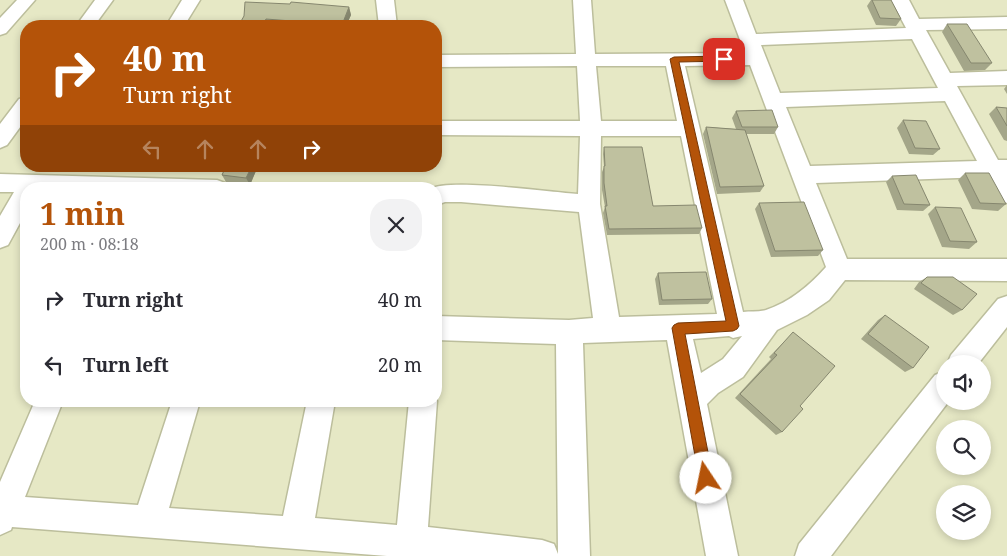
<!DOCTYPE html>
<html lang="en">
<head>
<meta charset="utf-8">
<style>
  body { margin:0; font-family:"Noto Serif",serif; background:#f2f2f3; color:#2b2b33; height:100vh; display:flex; flex-direction:column; font-size:19px; white-space:nowrap }
  * { box-sizing:border-box; margin:0 }
  p { font-size:16px; color:#7c7c81 }
  .icon { flex:none; width:28px; height:28px; fill:none; stroke:currentColor; stroke-width:2; stroke-linecap:round; stroke-linejoin:round }
  .map { position:relative; flex:1; overflow:hidden }
  .details { position:absolute; left:20px; top:182px; width:422px; height:225px; display:flex; flex-direction:column; background:#fff; border-radius:20px; box-shadow:0 2px 8px #0003 }
  .details>* { flex:none }
  .banner { position:absolute; left:20px; top:20px; width:422px; height:152px; border-radius:20px; box-shadow:0 2px 8px #0003; background:#b45309; color:#fff; overflow:hidden }
  .tools { position:absolute; left:936px; top:355px; display:grid; gap:10px }
  .tools a { display:grid; place-items:center; width:55px; height:55px; border-radius:50%; background:#fff; box-shadow:0 2px 8px #0003; font-size:25px }
  .pin { position:absolute; display:grid; place-items:center; width:42px; height:42px; color:#fff; margin:-21px; border-radius:10px; box-shadow:0 2px 8px #0006 }
  .me { position:absolute; width:55px; margin:-28px; rotate:349deg; stroke-linejoin:round; filter:drop-shadow(0 0 4px #0008) }
  .turn { display:flex; align-items:center; gap:18px; height:105px; padding:0 20px; font-size:22px }
  .turn .icon { width:65px; height:65px; stroke-width:2.5 }
  .turn b { display:block; font-size:35px; line-height:42px }
  .lanes { display:flex; align-items:center; height:48px; padding:0 20px; background:#0003; justify-content:center; gap:25px; direction:ltr }
  .lanes .off { opacity:.35 }
  .round { display:grid; place-items:center; flex:none; width:52px; height:52px; border-radius:20px; background:#f2f2f3 }
  .summary { display:flex; align-items:center; justify-content:space-between; height:85px; padding:0 20px }
  h1 { font-size:30px; font-weight:700; line-height:38px; color:#b45309 }
  ul { padding:0; list-style:none }
  li { display:flex; align-items:center; gap:15px; height:65px; padding:0 20px }
  li div { flex:1 }
  li b { display:block; font-size:19px }
  li em { font-style:normal }
  .map>svg:first-child { display:block }
  .lines { fill:none; stroke-linecap:round; stroke-linejoin:round }
  .minor-casing { stroke:#bcbe9c; stroke-width:3 }
  .minor { fill:#fff; fill-rule:evenodd }
  .wall { fill:#a4a689 }
  .shaded-wall { fill:#86876f }
  .building { fill:#bfc19f; stroke:#86876f }
  .route { fill:#b45309; stroke:#753606 }
</style>
</head>
<body>
<div class="map">
<svg width="1007" height="556" viewBox="0 0 1007 556">
  <rect width="100%" height="100%" fill="#e6e8c5"/>
  <g class="lines">
    <!-- minor casing -->
    <g class="minor-casing">
      <path id="minor" d="M17,0h18l-29,33 -6,2v-17z
        M95,0h18l-19,26h-18z
        M182,0h18l-16,26h-18z
        M376,0h18l3,26h-18z
        M573,0h18l4,54 150,-1 -20,-53h18l13,34 150,-6 -15,-28h18l10,19 88,-2v12l-81,1 24,43 57,-2v14l-50,1 41,74h9v43l-8,-3 -13,-23 -170,6 31,76h160v22l-162,-1 -16,20 -22,15 -30,15 -34,47 -25,16 -11,11 31,152h-32l-39,-216 -84,3 7,213h-203l-375,-29 -1,3 -11,5v-53l35,-81h28l-38,96 113,8 34,-104h28l-31,107 114,8 24,-115h28l-20,117 82,7 12,-124h27v-2l1,2 -9,126 114,13 12,4 4,10 -2,-210 -120,-4v-24l133,4 24,-2 -14,-106 -118,-10h-16l-9,3v-16h-6c19,-11 120,3 148,5l2,-58 -144,-1v-14h144l-3,-55 -141,1v-12l140,-1zM912,39l26,49 -158,5 -19,-48zM750,65l76,202c-16,18 -36,35 -60,43 -7,2 -16,1 -23,2l-58,-246zM596,66h70l11,55h-76zM945,101l32,60 -167,5 -24,-59zM601,136h80l36,178 -98,3 -19,-113zM729,336l4,2 9,-2 -19,23 -22,14 -8,-34z
        M26,97v22l-19,26 -7,3v-24l19,-25z
        M0,174l217,6 8,3 3,6h-202v23l-18,33 -8,3v-32l14,-24h-14z
        M1007,296v31l-29,37h-31l4,-9 47,-56z
        M945,371v30h4l-118,155h-36l4,-12 136,-169z"/>
    </g>
    <!-- minor -->
    <use href="#minor" class="minor"/>
  </g>
  <!-- wall -->
  <path class="wall" d="M871,0h20l10,19 -5,7 -20,-1 -9,-19z
    M290,4l59,3 2,8 -5,11h-146l40,-3z
    M947,24l45,39 -7,7 -21,1 -22,-39z
    M1007,85v9l-3,-5z
    M996,107l11,1v33l-3,-1 -15,-26z
    M736,111l42,16 -4,7h-28l18,52 -4,6 -43,2 -14,-60 3,-7 30,2 -4,-11z
    M903,120l37,29 -7,6 -24,-1 -12,-26z
    M604,147l49,59 49,22 -3,6 -92,1 -4,-22 2,-6 -3,-17v-18l2,-5 -1,-13z
    M226,166h32l-8,19 -24,-3 -4,-7z
    M965,173l41,31 -8,7 -26,-2 -14,-29z
    M892,176l38,29 -7,6 -26,-1 -11,-28z
    M759,203l64,47 -5,6 -47,1 -16,-48z
    M935,207l42,35 -8,7 -27,-2 -14,-33z
    M658,273l54,26 -4,5 -49,1 -4,-26z
    M927,277l35,33 -9,5 -39,-26 5,-7z
    M885,315l28,53 -8,4 -44,-33 17,-19z
    M788,338l12,68 -18,26 -6,3 -41,-37 36,-39 -2,-2z"/>
  <!-- shaded-wall -->
  <path class="shaded-wall" d="M349,7l2,8 -5,11h-4v-1z
    M266,19l3,7h-7z
    M252,166h6l-8,19 -4,-7z"/>
  <!-- building -->
  <path class="building" d="M872,0h19l10,19 -21,-1z
    M245,2l45,2 1,-2 58,5 -7,18 -76,-6 -4,7h-62l4,-5 36,2 4,-7z
    M947,24h20l25,39h-21z
    M996,107l11,1v18z
    M772,110l6,17h-36l-6,-16z
    M903,120l23,1 14,28 -25,-1z
    M706,127l39,3 19,56 -44,1z
    M604,147h38l11,59 43,-1 6,23 -93,1 -4,-23h2l-3,-23v-17h1z
    M226,166h26l-6,12 -24,-3z
    M965,173h24l17,31 -26,-1z
    M916,175l14,30 -26,-1 -12,-28z
    M804,202l19,48 -48,1 -16,-48z
    M935,207l26,1 16,34 -27,-1z
    M706,272l6,27 -50,1 -4,-27z
    M927,277h26l24,17 -15,16 -41,-27z
    M885,315l44,32 -16,21 -45,-34z
    M793,332l42,34 -35,40 3,3 -21,23 -42,-38 37,-39 -3,-2z"/>
  <!-- route -->
  <path class="route" d="M724,56l5,3 -2,2 -48,1 60,264 -2,3 -4,2 -48,3 28,144 -2,5 -5,2 -5,-2 -2,-5 -27,-150 2,-3 4,-2 48,-2 -56,-262 4,-2z"/>
</svg>
<div class="tools">
<a><svg class="icon" aria-label="sound" viewBox="0 0 24 24"><path d="M4 9h4l5-4v14l-5-4H4zM17 9q2 3 0 6"/></svg></a>
<a><svg class="icon" aria-label="search" viewBox="0 0 24 24"><circle cx="10" cy="10" r="6"/><path d="M15 15l6 6"/></svg></a>
<a><svg class="icon" aria-label="layers" viewBox="0 0 24 24"><path d="M12 4l9 5-9 5-9-5zM3 14l9 5 9-5"/></svg></a>
</div>
<div class="pin" style="left:724px;top:59px;background:#d93025"><svg class="icon" aria-label="arrive" viewBox="0 0 24 24"><path d="M6 21V4h12l-3 4 3 4H6"/></svg></div>
<svg class="me" style="left:706px;top:478px" viewBox="-20 -20 40 40"><circle r="19" fill="#fff"/><path d="M0-13L10 11 0 6-10 11z" fill="#b45309"/></svg>
<div class="banner">
<div class="turn"><svg class="icon" aria-label="right" viewBox="0 0 24 24"><path d="M7 20v-9h11M14 6l5 5-5 5"/></svg><div><b>40 m</b>Turn right</div></div>
<div class="lanes"><svg class="icon off" aria-label="left" viewBox="0 0 24 24"><path d="M17 20v-9H6M10 6l-5 5 5 5"/></svg><svg class="icon off" aria-label="ahead" viewBox="0 0 24 24"><path d="M12 20V5M6 11l6-6 6 6"/></svg><svg class="icon off" aria-label="ahead" viewBox="0 0 24 24"><path d="M12 20V5M6 11l6-6 6 6"/></svg><svg class="icon" aria-label="right" viewBox="0 0 24 24"><path d="M7 20v-9h11M14 6l5 5-5 5"/></svg></div>
</div>
<section class="details">
<div class="summary"><div><h1>1 min</h1><p>200 m · 08:18</p></div><a class="round"><svg class="icon" aria-label="close" viewBox="0 0 24 24"><path d="M6 6l12 12M18 6L6 18"/></svg></a></div>
<ul>
<li><svg class="icon" aria-label="right" viewBox="0 0 24 24"><path d="M7 20v-9h11M14 6l5 5-5 5"/></svg><div><b>Turn right</b></div><em>40 m</em></li>
<li><svg class="icon" aria-label="left" viewBox="0 0 24 24"><path d="M17 20v-9H6M10 6l-5 5 5 5"/></svg><div><b>Turn left</b></div><em>20 m</em></li>
</ul>
</section>
</div>
</body>
</html>
